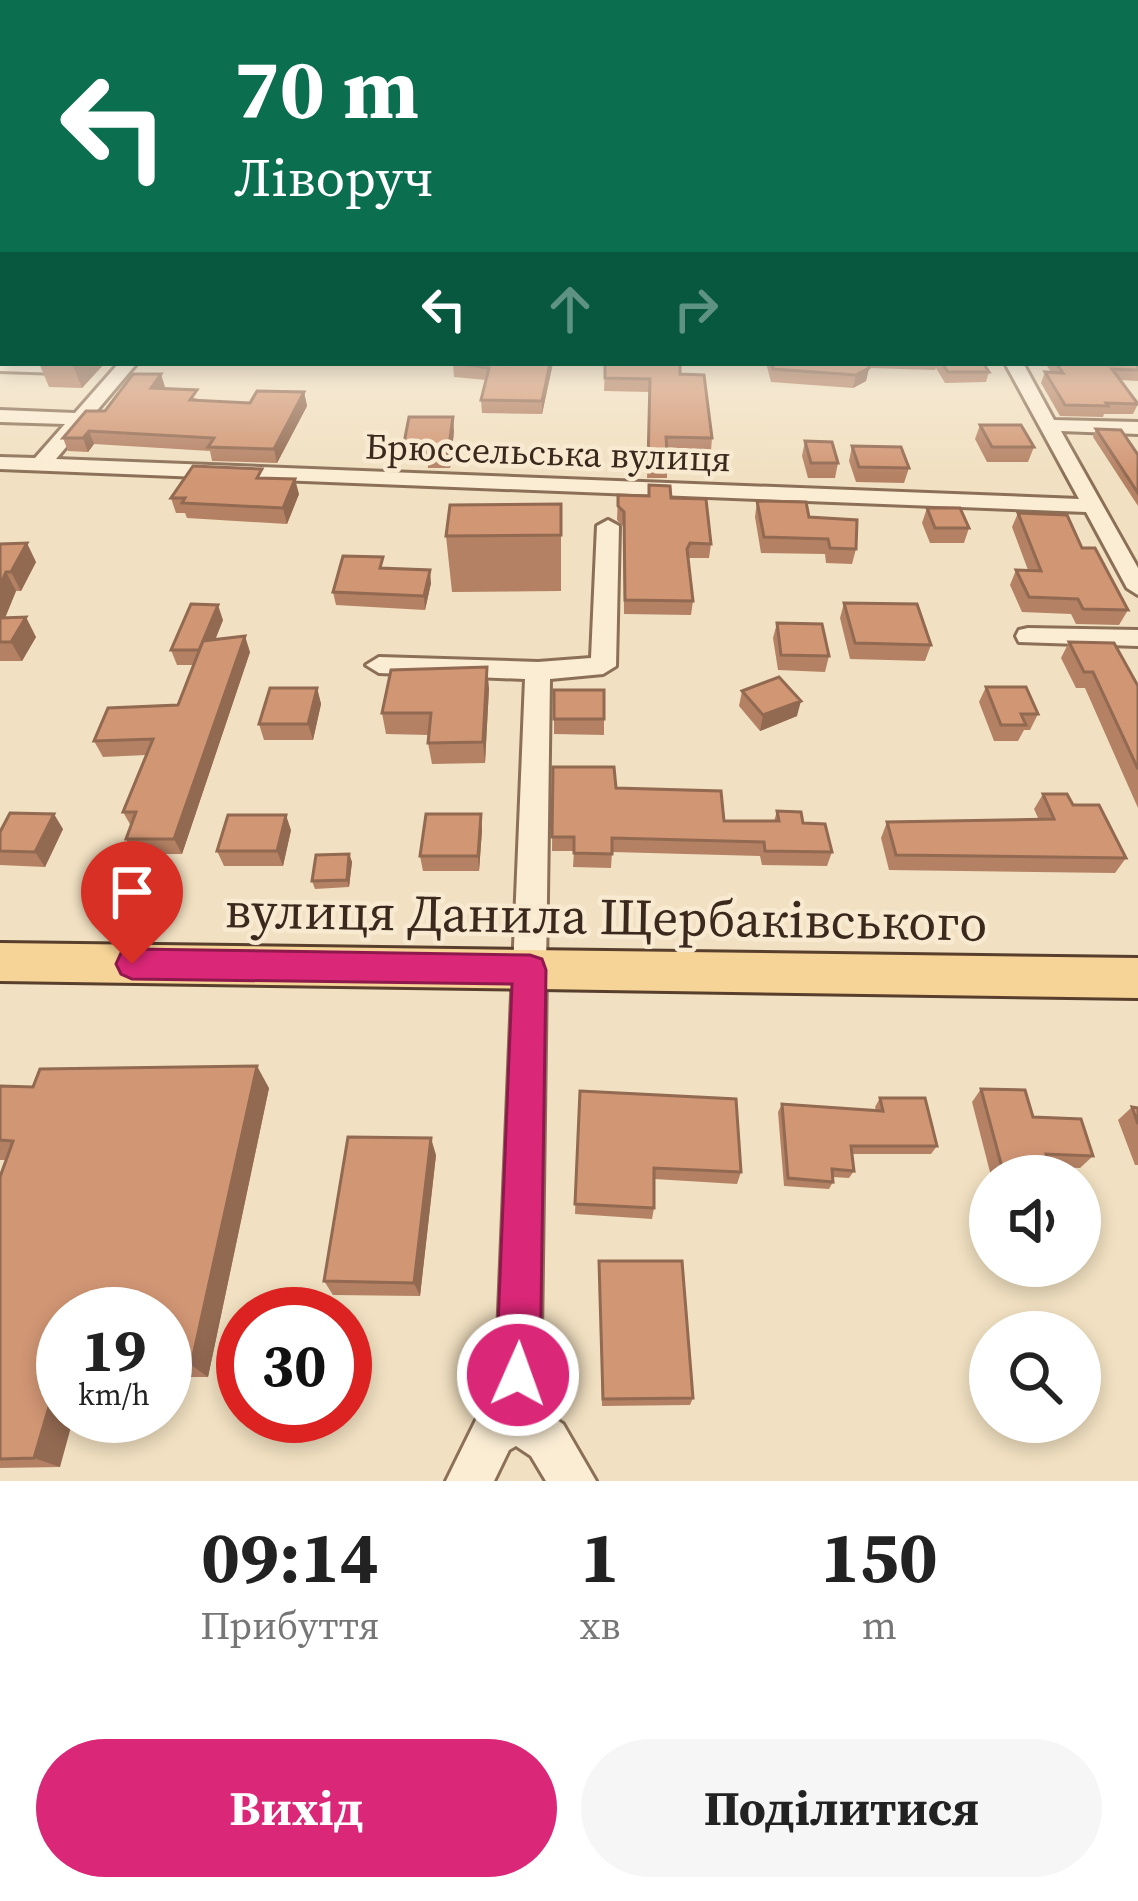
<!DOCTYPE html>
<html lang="uk">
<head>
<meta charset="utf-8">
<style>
  body { margin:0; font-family:"Source Serif 4",serif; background:#f6f6f6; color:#222; height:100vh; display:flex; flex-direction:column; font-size:45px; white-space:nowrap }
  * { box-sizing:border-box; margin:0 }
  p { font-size:39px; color:#767676 }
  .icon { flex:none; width:66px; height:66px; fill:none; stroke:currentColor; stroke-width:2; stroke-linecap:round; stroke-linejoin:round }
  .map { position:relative; height:1481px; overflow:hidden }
  .panel { display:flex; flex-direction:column; background:#fff; flex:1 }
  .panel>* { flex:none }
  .hud { position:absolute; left:0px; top:0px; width:1140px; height:366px; box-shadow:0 6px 18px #0003; background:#0b6e4f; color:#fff; overflow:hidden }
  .fabs { position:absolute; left:969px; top:1155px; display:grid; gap:24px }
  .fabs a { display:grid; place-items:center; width:132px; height:132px; border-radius:50%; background:#fff; box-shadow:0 6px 18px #0003; font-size:60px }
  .speed { position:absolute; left:36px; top:1287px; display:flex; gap:24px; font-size:60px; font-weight:700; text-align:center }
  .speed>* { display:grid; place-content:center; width:156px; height:156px; border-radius:50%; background:#fff; box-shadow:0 6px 18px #0003; line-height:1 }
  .speed small { font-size:30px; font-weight:400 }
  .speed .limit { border:18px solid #d22; background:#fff; color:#111 }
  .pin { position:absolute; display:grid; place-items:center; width:102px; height:102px; color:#fff; margin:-123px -51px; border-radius:50% 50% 50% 0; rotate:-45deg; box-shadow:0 0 12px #0007 }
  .pin .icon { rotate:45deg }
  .me { position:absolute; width:132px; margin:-66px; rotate:2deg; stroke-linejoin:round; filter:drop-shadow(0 0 9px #0008) }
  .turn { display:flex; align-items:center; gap:42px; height:252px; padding:0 36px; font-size:54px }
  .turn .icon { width:156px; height:156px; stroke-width:2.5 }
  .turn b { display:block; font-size:84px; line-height:102px }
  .lanes { display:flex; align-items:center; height:114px; padding:0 36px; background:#0003; justify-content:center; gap:60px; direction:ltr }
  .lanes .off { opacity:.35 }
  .eta { display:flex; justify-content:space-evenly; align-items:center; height:204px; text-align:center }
  .eta b { font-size:72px; font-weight:700; line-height:84px }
  .action { display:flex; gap:24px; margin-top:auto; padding:24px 36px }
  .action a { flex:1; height:138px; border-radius:72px; background:#db2777; color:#fff; font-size:48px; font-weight:700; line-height:138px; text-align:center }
  .action a+a { background:#f6f6f6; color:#222 }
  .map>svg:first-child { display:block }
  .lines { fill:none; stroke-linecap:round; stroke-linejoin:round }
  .minor-casing { stroke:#8b7057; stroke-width:6 }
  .major-casing { stroke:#583e2c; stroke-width:6 }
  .minor { fill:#fbedd4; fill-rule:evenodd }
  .major { fill:#f6d396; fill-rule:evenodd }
  .wall { fill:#b48164 }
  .shaded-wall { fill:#926951 }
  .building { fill:#d19674; stroke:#926951; stroke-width:3 }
  .route { fill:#db2777; stroke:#8e194d; stroke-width:3 }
  .labels { text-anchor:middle; stroke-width:9; stroke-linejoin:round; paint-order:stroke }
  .far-street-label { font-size:36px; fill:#3a291c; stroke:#f7ead1 }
  .near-street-label { font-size:51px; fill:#3a291c; stroke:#f7ead1 }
</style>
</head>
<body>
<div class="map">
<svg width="1138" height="1481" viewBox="0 0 1138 1481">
  <rect width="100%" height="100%" fill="#f1e0c1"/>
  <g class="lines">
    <!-- minor casing -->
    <g class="minor-casing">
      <path id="minor" d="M0,361l61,2 8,5 -9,5 -60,-2z
        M119,363h18l-81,96 1023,40 -74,-136h18l31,57 84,2v12l-77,-3 77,137v27l-11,-7 -41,-76 -1086,-43v-12l35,1 30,-34 -65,-2v-12l75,3z
        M608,520l11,6 -3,140 -13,8 -53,5 -10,730 23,15 33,57h-50l-15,-25 -15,-10 -7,4 -15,31h-48l31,-63 18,-10 30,-729 -146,-6 -13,-8 13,-8 159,5 53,-4 6,-132z
        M1028,628l110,2v16l-119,-4 -3,-6 3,-6z"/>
    </g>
    <!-- major casing -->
    <g class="major-casing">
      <path id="major" d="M0,943l1138,15v40l-1138,-17z"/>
    </g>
    <!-- minor -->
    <use href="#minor" class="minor"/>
    <!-- major -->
    <use href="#major" class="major"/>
  </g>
  <!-- wall -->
  <path class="wall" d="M0,270h3v86h-3z
    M1138,357v24l-18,-1 18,24 -5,10h-29l-1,3 -43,-1 -19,-33 4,-11h6l-6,-9h92z
    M39,363h66l-23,25 -33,-1z
    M553,363l-11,51 -60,-1 -1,-13 5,-20 -32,-3 -1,-13z
    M605,363l75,11 32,64 -1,13 -44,-1v28h-20l3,-86 -46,-1z
    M766,363h217l6,9 -3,10 -41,1 -9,-15 -1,2 -66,-2 -3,13 -13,7 -82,-6z
    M161,374l3,15 37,11 49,3 54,-11 3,14 -30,57 -65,-2 -2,-10 -116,-7 -6,8 -20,-1 -5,-13z
    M980,425l54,22 -6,15h-41l-12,-23z
    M1096,429l42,26v51l-45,-69z
    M454,431l-4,37h-22l-1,-11 -21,1 -2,-15z
    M805,441l33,22 -3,15h-27l-6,-22z
    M852,446l57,22 -5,15 -48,-1 -7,-21z
    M265,478l34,16 -12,30 -100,-6 -2,-5h-9l-5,-15z
    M649,485l22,13 40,46 -2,14h-21l5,43 -2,14 -67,-1 -1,-88 -6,-6 1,-25 30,1z
    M757,501l52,16 47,32 -4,15 -26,-1 -1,-9 -64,-1 -6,-36z
    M561,504v87l-109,1 -6,-56z
    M927,508l42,20 -5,15h-34l-8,-20z
    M1018,513l64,35 46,62 -9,15 -43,-1 -5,-10 -49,-2 -12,-27 6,-15h12l-16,-43z
    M0,544l36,18 -15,29h-5l-11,27 31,19 -14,24h-22z
    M385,569l46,14 -6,27 -89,-5 -3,-13z
    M844,603l87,42 -6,16 -75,-2 -10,-41z
    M223,620l-8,19 35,13 -68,202h-48l-8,-15 5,-13 -8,-14 23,-57 -43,2 -9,-16 84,-36 16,-40h-17l-6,-15z
    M777,623l52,33 -4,16 -47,-2 -5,-32z
    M1069,642l69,44v122l-53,-120h-9l-15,-30z
    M986,687l52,27 -8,16h-6l-6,11h-24l-15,-39z
    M317,688l4,16 -8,36h-49l-5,-16z
    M489,688l-4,75 -53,1 -4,-21 1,-8 -43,-1 -4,-21z
    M554,690l50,29v16l-50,-1z
    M742,691l55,25 -37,15 -21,-25z
    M553,767l63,21 108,33h50l3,-10 26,12 29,29 -5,14 -65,-1 -2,-9 -148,-4 -1,16 -38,-1 1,-16h-22z
    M1043,794l30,11 53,53 -11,15 -226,-3 -8,-32 6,-16 152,-2 -5,-11z
    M63,829l-18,38 -45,-2v-33z
    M291,830l-8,36h-59l-7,-15z
    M482,830l-3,41h-56l-3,-15z
    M349,854l3,8 -3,25 -34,2 -3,-8z
    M0,1086l269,2 -61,289h-43v-63h-102v102l-3,51 -60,1v-291l6,-17h-6z
    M981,1089l52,28 60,39 -13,12 -30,-1 2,9h-61l-19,-74z
    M580,1091l161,81 -4,12 -83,-5v29l-2,11 -77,-5z
    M880,1098l57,48 -6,8h-79l2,17 -5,7 -16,-1v5l-4,7 -45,-3 -6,-74 4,-8 94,6 -1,-3z
    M1132,1107l6,1v57h-3l-17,-45z
    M436,1155l-16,141 -87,-1 -9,-14z
    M599,1261l94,137 -3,7 -88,1z"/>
  <!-- shaded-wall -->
  <path class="shaded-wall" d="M72,363h33l-23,25z
    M550,363h3l-11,51v-13z
    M869,368l-3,13 -13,7 3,-13z
    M161,374l4,13 -10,14 -4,-13z
    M304,392l3,14 -30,57 -3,-14z
    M453,417l1,14 -4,37 -2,-15z
    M89,431l5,13 -6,8 -5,-14z
    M295,479l4,15 -12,30 -4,-16z
    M27,543l9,19 -15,29 -10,-19z
    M430,570l1,13 -6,27 -1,-14z
    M6,572l10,19 -16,39v-45z
    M218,605l5,15 -18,46 -6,-16z
    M26,617l10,20 -14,24 -11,-19z
    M245,636l5,16 -68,202 -8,-15z
    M487,667l2,21 -4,75 -2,-21z
    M317,688l4,16 -8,36 -5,-16z
    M801,701l-4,15 -37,15 3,-16z
    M54,814l9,15 -18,38 -10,-15z
    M481,814l1,16 -3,41 -1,-15z
    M286,815l5,15 -8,36 -6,-15z
    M349,854l3,8 -3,25 -2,-7z
    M257,1066l12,22 -61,289 -17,-12z
    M431,1138l5,17 -16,141 -6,-13z
    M61,1366l2,1v49h11l-14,51 -26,-9z"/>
  <!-- building -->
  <path class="building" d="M0,270h3v59h-3z
    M1137,285l1,1 -1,59z
    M1137,357l1,13 -26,-1 26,35 -32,-1 2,3 -43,-1 -20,-33 18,1 -7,-10h81z
    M454,363h96l-8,38 -61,-1 8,-32z
    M605,363h75v11l24,1 8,63 -46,-1 2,28 -20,-1 2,-85 -45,-1z
    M772,363h95l2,5 -13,7 -83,-6z
    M942,363h41l6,9h-41z
    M133,374h28l-10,14 46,2 -7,10 60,3 7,-12 47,1 -30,57 -66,-2 6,-9 -125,-7 -6,7h-20l23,-27h19z
    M409,417h44l-5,36h-21l1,-10h-24z
    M980,425h41l13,22h-42z
    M1096,429l25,1 17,25v38z
    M805,441l27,1 6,21h-27z
    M852,446l49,1 8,21 -50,-1z
    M193,466l69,3 -5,9 38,1 -12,29 -101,-5 3,-5h-14z
    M649,485l21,1 1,12 35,1 5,45 -21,-1 -3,6 6,52 -68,-1 -1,-88 -6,-6v-11l31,1z
    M757,501l49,1 3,15 48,3 -1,29 -26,-1 -2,-9 -64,-2z
    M561,504v31l-115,1 4,-31z
    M927,508h33l9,20h-34z
    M1018,513l49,2 15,33h13l33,62 -45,-1 -5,-10 -49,-2 -13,-27 25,1z
    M27,543l-16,29h-5l-6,13v-41z
    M343,556l40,1 -3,11 50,2 -6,26 -91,-4z
    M844,603l73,1 14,41 -76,-2z
    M191,604l27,1 -19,45h-28z
    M26,617l-15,25h-11v-24z
    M777,623l45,1 7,32 -48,-1z
    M245,636l-71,203h-48l10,-27h-13l30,-73 -59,2 14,-33 70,-3 25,-64z
    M1069,642l45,1 24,43v83l-45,-97h-9z
    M487,667l-4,75 -55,1 3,-30h-49l9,-43z
    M779,677l22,24 -38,14 -21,-24z
    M986,687h40l12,27h-17l5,11h-25z
    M270,688h47l-9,36h-49z
    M554,690h50v29h-50z
    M553,767h61l2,21 105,3 3,30h55l-2,-10 24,1 2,11 22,1 7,28 -67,-1 -1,-9 -152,-4v16l-38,-1v-16h-22z
    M1043,794h24l6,11h26l27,53 -230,-3 -9,-33 167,-3z
    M10,813l44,1 -19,38 -35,-1v-19z
    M426,814h55l-3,42h-58z
    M228,815h58l-9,36h-60z
    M349,854l-2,26 -35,1 4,-26z
    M257,1066l-66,299h-26v-51h-102v52h-2l-27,92 -34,1v-282l13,-36 -13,-1v-54l33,1 7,-18z
    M981,1089l44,1 8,27 48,2 12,37 -47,-2 6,22 -48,-1z
    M580,1091l156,8 5,73 -87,-4v40l-79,-4z
    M880,1098h45l12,48h-86l3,25 -22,-2 1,13 -45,-4 -6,-74 101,7z
    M1132,1107l6,1v16z
    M348,1137l83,1 -17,145 -90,-2z
    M599,1261h83l11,137 -90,1z"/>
  <!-- sky -->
  <linearGradient id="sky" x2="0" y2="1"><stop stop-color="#8dbad5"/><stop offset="0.57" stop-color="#f9f1e3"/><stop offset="1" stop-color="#f9f1e3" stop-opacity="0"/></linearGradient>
  <rect width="1138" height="477" fill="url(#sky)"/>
  <!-- route -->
  <path class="route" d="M132,949l398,6 12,4 4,11 -6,405 -6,15 -16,7 -15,-7 -7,-15 16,-391 -380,-5 -11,-5 -5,-10 5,-11z"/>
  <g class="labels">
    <!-- far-street labels -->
    <g class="far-street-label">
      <text transform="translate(548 452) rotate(2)" y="13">Брюссельська вулиця</text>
    </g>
    <!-- near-street labels -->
    <g class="near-street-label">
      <text transform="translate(606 916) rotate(1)" y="18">вулиця Данила Щербаківського</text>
    </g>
  </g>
</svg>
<div class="fabs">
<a><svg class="icon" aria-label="sound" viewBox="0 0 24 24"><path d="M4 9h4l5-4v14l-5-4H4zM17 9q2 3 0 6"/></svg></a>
<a><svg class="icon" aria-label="search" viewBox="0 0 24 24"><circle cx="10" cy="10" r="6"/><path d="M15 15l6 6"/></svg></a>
</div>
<div class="speed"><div>19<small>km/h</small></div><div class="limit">30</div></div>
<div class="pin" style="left:132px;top:964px;background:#d93025"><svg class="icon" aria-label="arrive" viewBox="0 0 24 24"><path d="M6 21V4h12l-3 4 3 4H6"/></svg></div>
<svg class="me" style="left:518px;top:1375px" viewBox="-20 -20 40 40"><circle r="17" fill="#db2777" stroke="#fff" stroke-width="3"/><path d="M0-11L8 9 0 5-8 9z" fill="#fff"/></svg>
<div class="hud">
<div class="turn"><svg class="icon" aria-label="left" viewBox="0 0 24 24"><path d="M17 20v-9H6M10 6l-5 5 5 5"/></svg><div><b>70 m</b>Ліворуч</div></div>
<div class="lanes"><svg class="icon" aria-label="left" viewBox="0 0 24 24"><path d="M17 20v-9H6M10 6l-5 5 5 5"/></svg><svg class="icon off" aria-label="ahead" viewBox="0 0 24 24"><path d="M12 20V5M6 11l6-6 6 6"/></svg><svg class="icon off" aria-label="right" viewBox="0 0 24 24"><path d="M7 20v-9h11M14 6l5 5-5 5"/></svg></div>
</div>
</div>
<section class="panel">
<div class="eta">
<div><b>09:14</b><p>Прибуття</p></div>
<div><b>1</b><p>хв</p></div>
<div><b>150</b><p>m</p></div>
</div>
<div class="action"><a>Вихід</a><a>Поділитися</a></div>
</section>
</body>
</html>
